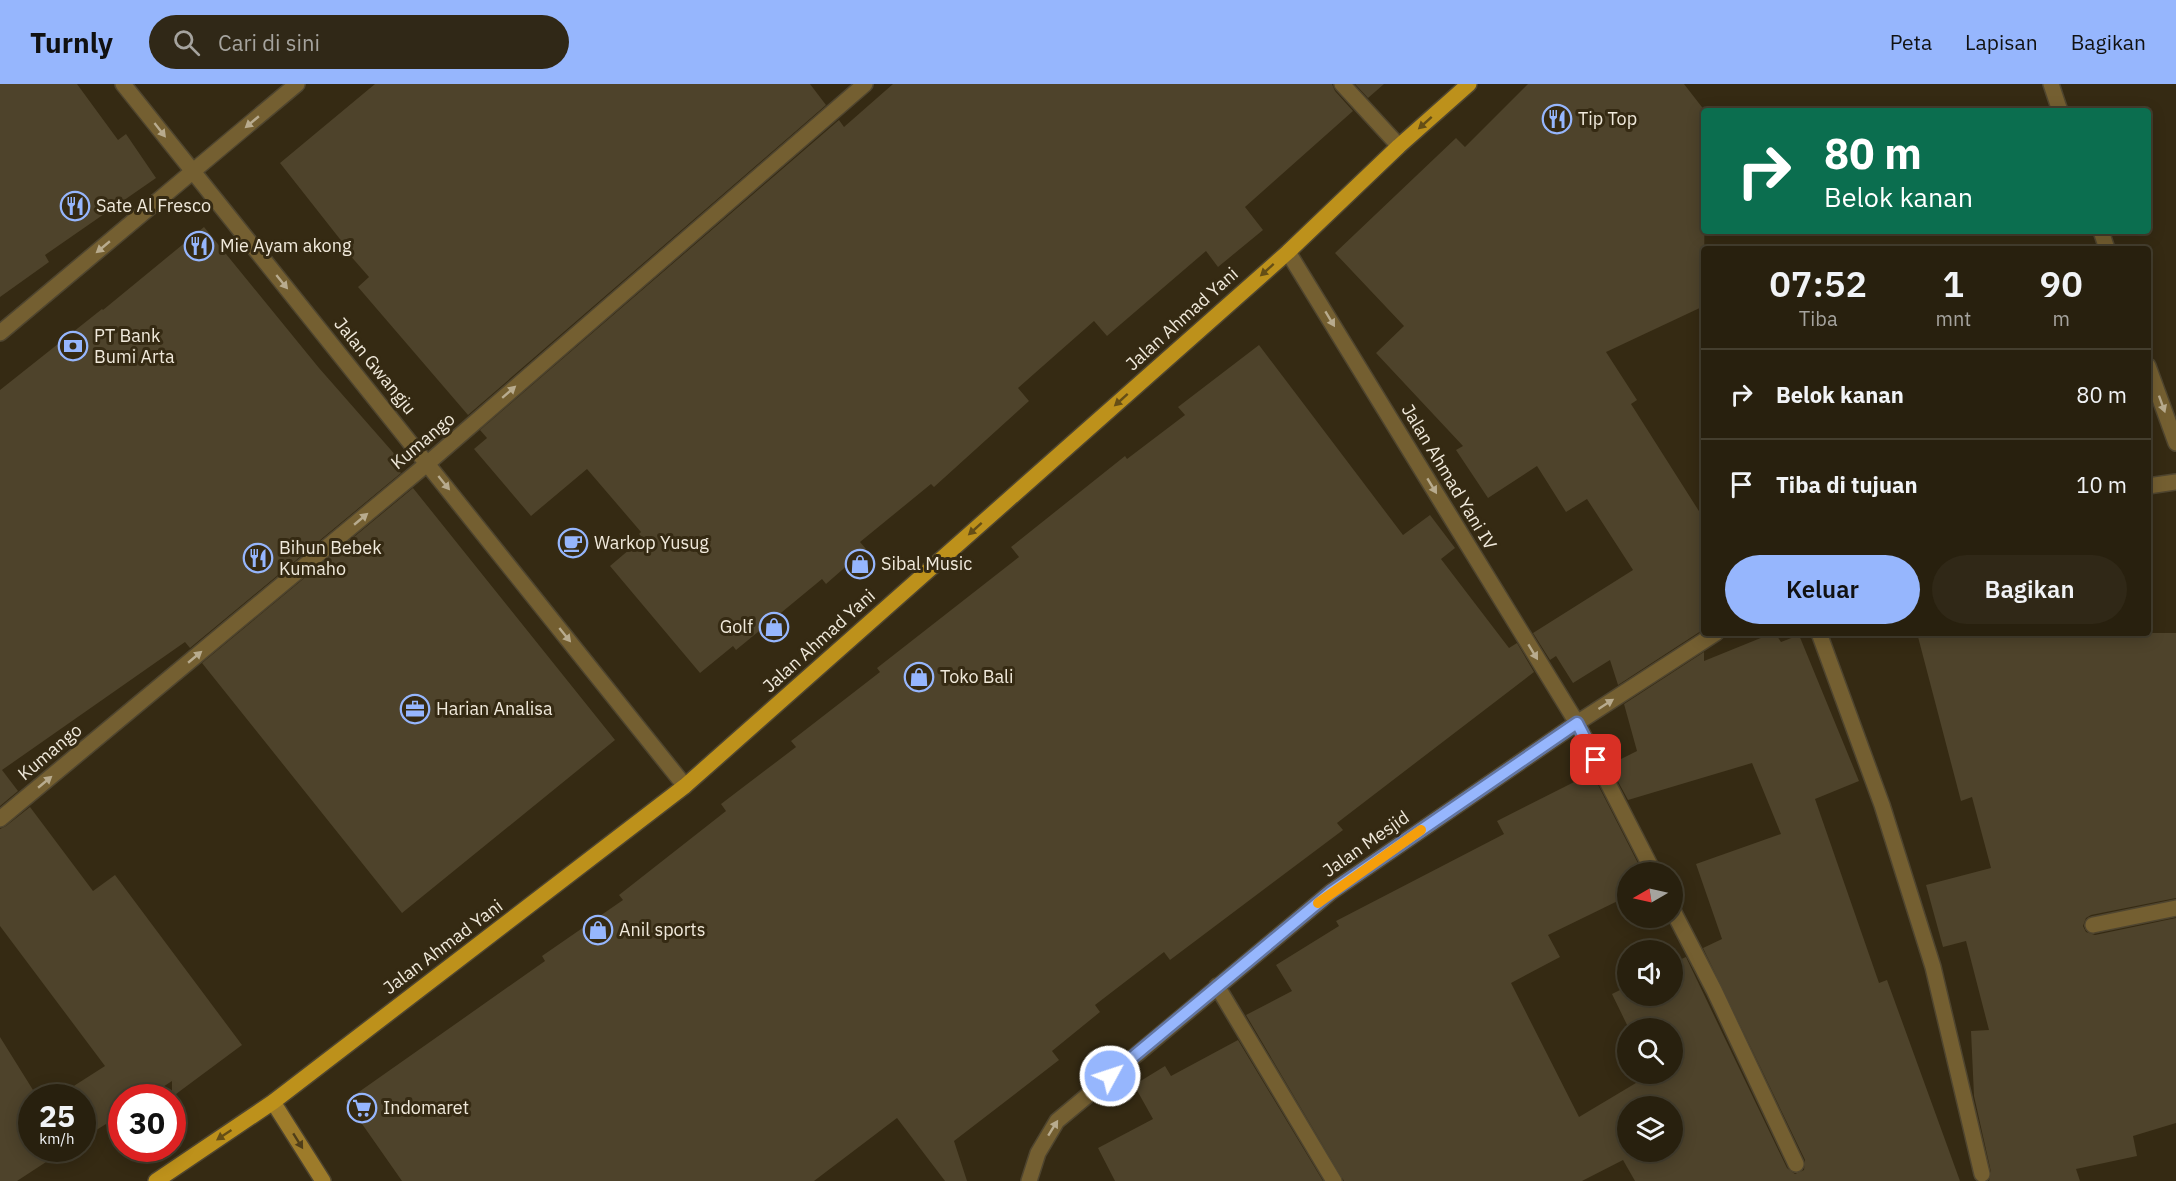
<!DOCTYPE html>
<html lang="id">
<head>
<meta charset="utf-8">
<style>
  body { margin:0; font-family:"IBM Plex Sans",sans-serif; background:#302817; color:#f1f3f6; height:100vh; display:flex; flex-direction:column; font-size:22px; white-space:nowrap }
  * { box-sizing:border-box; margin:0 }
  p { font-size:20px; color:#a5a39e }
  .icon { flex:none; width:33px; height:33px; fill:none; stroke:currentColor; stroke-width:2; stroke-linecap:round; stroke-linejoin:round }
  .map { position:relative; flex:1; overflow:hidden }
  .drawer { position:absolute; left:1701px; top:162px; width:450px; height:390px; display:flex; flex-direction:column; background:#28200e; border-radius:6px; box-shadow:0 3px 15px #0003,0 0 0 2px #443e2e }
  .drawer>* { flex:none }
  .hud { position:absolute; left:1701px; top:24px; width:450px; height:126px; border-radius:6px; box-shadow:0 3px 15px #0003,0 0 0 2px #443e2e; background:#0b6e4f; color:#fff; overflow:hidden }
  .needle { width:39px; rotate:261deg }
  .fabs { position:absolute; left:1617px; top:778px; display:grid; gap:12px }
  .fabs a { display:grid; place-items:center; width:66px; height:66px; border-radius:50%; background:#28200e; box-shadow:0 3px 15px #0003,0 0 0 2px #443e2e; font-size:30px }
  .speed { position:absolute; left:18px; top:1000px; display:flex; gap:12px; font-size:30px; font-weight:700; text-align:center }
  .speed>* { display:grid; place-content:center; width:78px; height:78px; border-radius:50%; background:#28200e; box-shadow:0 3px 15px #0003,0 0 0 2px #443e2e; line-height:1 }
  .speed small { font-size:15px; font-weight:400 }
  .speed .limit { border:9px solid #d22; background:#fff; color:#111 }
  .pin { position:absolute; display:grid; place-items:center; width:51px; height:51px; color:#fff; margin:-26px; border-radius:12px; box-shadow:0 3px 9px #0006 }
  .me { position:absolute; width:66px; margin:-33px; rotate:50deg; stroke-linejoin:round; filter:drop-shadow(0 0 4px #0008) }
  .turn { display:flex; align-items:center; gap:21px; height:126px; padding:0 24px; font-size:27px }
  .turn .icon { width:78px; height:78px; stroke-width:2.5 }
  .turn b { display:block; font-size:42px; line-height:51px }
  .eta { display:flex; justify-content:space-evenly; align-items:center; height:102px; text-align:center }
  .eta b { font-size:36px; font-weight:600; line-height:42px }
  .action { display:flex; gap:12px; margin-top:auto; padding:12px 24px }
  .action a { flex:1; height:69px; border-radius:36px; background:#96b6fd; color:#111; font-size:24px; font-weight:600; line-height:69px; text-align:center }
  .action a+a { background:#302817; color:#f1f3f6 }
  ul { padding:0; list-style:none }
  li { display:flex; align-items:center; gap:18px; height:90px; padding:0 24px; border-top:2px solid #443e2e }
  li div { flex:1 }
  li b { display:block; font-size:22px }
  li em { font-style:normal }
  header { display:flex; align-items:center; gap:36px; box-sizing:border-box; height:84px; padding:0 30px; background:#96b6fd; color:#111 }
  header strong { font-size:28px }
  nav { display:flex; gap:33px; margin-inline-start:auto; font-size:21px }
  .search { width:420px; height:54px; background:#302817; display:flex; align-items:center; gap:15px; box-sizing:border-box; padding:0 21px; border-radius:33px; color:#a5a39e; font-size:22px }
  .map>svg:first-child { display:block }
  .building { fill:#4e432b; fill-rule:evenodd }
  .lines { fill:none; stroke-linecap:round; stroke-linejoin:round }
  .service-casing { stroke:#4f452f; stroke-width:18 }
  .minor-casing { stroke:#4f452f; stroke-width:18 }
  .secondary-casing { stroke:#4f452f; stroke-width:18 }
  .primary-casing { stroke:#4f452f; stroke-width:18 }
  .service { stroke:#745f31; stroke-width:15 }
  .minor { stroke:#745f31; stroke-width:15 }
  .secondary { stroke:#9d7b2a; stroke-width:15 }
  .primary { stroke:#bd911b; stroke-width:15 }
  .oneway { fill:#b8ab8e }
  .oneway2 { fill:#654e16 }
  .oneway3 { fill:#4f3e19 }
  .route-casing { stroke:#6276a4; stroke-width:15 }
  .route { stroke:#96b6fd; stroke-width:10 }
  .slow { stroke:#f59e0b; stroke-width:10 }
  .labels { text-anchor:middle; stroke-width:6; stroke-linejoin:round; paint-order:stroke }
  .poi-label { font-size:18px; fill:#f0e9db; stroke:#352a13; text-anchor:start }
  .street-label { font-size:18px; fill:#f0e9db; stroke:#352a13 }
</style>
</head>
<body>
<header>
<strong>Turnly</strong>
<div class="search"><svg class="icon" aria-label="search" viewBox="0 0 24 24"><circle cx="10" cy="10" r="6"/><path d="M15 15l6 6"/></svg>Cari di sini</div>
<nav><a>Peta</a><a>Lapisan</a><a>Bagikan</a></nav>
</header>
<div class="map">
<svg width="2176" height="1097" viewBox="0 0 2176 1097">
  <rect width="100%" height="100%" fill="#352a13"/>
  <!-- building -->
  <path class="building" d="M0,0h77l41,56 8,-6 30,44 -111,77 4,7 -49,35z
    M375,0h435l16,21 -358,310 -110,-128 11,-10 -28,-32 2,-2 -63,-80z
    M893,0h439l3,7 18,20 -108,96 18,23 -45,37 -12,-16 -99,85 -13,-15 -76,67 11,13 -95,86 -3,-3 -71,58 6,7 -40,35 -4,-5 -86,71 -3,-4 -33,27 -90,-107 33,-28 -4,-4 2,-2 -54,-63 -56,47 -57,-67 13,-11 -7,-8 359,-310 5,7z
    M1355,0h29l-16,14z
    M1528,0h156l21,27 -1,195 -98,46 31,48 -6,4 73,115v110l-86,56 -8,-25 -37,23 -17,-27 -6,4 -17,-27 100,-63 -46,-71 -21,13 -29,-46 -49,32 -32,-48 7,-4 -87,-93 28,-27 -69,-73 121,-115 9,9z
    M204,143l115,141 86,98 -6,5 2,2 -211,175 -5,-6 -183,128 16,21 -18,15v-416l102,-81 1,1z
    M1259,261l144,190 27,-20 25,33 -14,11 68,89 8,-5 17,29 -197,151 6,7 -173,130 -6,-8 -69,53 5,7 -48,39 7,9 -105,81 13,40h-22l-48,-63 -83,63h-412l-56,-80 199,-140 -3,-5 81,-56 -4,-5 107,-84 -5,-7 75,-57 -5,-6 89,-69 -3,-4 142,-111 -8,-10 114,-91 2,3 58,-44 -7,-8z
    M413,404l202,252 -213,173 -200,-250z
    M1773,549h2l6,9 18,-7 60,146 -44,18 64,184 8,-3 73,201h-325l-12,-21 -41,21h-238l-98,-166 46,-24 -16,-26 63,-39 -3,-5 168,-87 -7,-13 95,-48 51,100h-15v23l-80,39 12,22 -49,26 68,134 72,-43h21v-45h-43l-17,-35 16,-8v10h44v-33l14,-6 101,211 8,6 9,-4 1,-10 -102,-212 19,-9 -26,-75 85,-30 -29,-71 -124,37 -19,-35 28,-14 -13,-47 80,-52v9zM1628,1023h44v45h-44z
    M1917,549h259v265l-85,17 -5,3 -3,8 3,6 9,3 81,-17v205l-43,13 4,20 -61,13 4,12h-91l2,-9 -17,-76 -3,-65 18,-1 -23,-89 -23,6 -17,-62 65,-17 -19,-71 -11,4z
    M30,723l63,84 22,-16 127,170 -70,52v-16l-26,17h-24v16l-40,25v-41h-27l50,-32 -105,-140v-97l6,-3z
    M0,953l38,61h-6v51h34l-49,32h-17z
    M1238,956l85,141h-208l-17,-33 55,-29 -19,-34 31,-19 6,10z"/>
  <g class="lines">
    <!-- service casing -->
    <g class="service-casing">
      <path id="service" d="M123,0l562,702
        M1342,0l57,62
        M0,249l297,-249
        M0,735l428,-356 437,-379"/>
    </g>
    <!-- minor casing -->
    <g class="minor-casing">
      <path id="minor" d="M2051,0l9,27
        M2101,147l6,18
        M1288,168l289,471 77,150
        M2148,282l28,77
        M2148,402l28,-4
        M1819,549l63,172 51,162 49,207
        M1672,825l42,81 82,174
        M2093,841l83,-17
        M1217,902l117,195
        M1029,1097l9,-28 19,-32 274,-229 246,-169 139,-90"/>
    </g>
    <!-- secondary casing -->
    <g class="secondary-casing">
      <path id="secondary" d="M273,1018l50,79"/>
    </g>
    <!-- primary casing -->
    <g class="primary-casing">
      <path id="primary" d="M156,1097l117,-79 412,-316 603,-534 111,-106 70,-62"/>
    </g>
    <!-- service -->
    <use href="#service" class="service"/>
    <!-- minor -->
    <use href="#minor" class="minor"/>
    <!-- secondary -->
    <use href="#secondary" class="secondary"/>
    <!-- primary -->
    <use href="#primary" class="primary"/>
  </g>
  <!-- one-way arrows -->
  <defs><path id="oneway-solid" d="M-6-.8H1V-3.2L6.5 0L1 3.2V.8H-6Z" transform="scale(1.5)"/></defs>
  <g class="oneway">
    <use href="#oneway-solid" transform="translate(252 38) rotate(140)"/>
    <use href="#oneway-solid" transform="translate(160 46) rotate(52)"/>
    <use href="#oneway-solid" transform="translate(103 163) rotate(140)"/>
    <use href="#oneway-solid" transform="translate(282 198) rotate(51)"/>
    <use href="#oneway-solid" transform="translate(1330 235) rotate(59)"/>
    <use href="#oneway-solid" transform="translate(509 308) rotate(-41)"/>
    <use href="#oneway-solid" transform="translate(2162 320) rotate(70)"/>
    <use href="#oneway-solid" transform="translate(444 399) rotate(51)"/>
    <use href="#oneway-solid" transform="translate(1432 402) rotate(59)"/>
    <use href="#oneway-solid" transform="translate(361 435) rotate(-40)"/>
    <use href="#oneway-solid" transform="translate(565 551) rotate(51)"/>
    <use href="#oneway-solid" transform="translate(1533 568) rotate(59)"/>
    <use href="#oneway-solid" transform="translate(195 573) rotate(-40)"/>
    <use href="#oneway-solid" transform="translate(1606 620) rotate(-33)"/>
    <use href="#oneway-solid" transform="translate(45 698) rotate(-40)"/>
    <use href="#oneway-solid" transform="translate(1053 1044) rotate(-58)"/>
  </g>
  <g class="oneway2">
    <use href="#oneway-solid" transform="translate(1425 39) rotate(138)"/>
    <use href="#oneway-solid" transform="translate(1267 186) rotate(138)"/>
    <use href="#oneway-solid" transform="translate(1121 316) rotate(138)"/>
    <use href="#oneway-solid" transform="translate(975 445) rotate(138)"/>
    <use href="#oneway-solid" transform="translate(224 1051) rotate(146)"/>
  </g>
  <use class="oneway3" href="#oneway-solid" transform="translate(298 1057) rotate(58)"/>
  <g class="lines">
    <!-- route casing -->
    <g class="route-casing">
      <path id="route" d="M1110,992l221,-184 246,-169 19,37"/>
    </g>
    <!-- route -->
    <use href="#route" class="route"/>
    <!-- slow -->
    <path class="slow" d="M1318,819l103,-73"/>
  </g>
  <!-- icons -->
  <defs>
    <g id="restaurant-ring" transform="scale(1.5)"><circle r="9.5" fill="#352a13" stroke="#96b6fd" stroke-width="1.5"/><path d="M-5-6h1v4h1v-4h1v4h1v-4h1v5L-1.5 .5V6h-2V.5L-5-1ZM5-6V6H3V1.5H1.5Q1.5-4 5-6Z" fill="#96b6fd"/></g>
    <g id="bank-ring" transform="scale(1.5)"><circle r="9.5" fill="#352a13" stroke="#96b6fd" stroke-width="1.5"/><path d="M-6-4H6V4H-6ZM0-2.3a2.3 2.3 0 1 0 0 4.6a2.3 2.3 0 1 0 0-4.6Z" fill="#96b6fd"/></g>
    <g id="cafe-ring" transform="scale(1.5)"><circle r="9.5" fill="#352a13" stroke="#96b6fd" stroke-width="1.5"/><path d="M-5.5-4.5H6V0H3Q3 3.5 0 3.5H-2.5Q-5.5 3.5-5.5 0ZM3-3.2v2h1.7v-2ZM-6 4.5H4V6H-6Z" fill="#96b6fd"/></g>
    <g id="shop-ring" transform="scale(1.5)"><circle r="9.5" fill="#352a13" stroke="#96b6fd" stroke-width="1.5"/><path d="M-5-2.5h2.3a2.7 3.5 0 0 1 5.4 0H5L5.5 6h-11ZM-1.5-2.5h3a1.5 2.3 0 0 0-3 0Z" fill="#96b6fd"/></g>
    <g id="office-ring" transform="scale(1.5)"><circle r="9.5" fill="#352a13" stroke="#96b6fd" stroke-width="1.5"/><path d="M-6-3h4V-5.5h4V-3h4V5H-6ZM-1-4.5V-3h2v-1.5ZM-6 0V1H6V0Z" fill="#96b6fd"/></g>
    <g id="supermarket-ring" transform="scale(1.5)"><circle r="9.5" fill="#352a13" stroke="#96b6fd" stroke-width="1.5"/><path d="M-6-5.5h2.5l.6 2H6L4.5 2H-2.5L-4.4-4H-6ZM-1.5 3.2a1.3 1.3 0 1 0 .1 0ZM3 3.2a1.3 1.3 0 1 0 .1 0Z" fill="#96b6fd"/></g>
  </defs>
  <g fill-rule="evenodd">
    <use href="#restaurant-ring" x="1557" y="35"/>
    <use href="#restaurant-ring" x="75" y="122"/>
    <use href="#restaurant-ring" x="199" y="162"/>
    <use href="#bank-ring" x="73" y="262"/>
    <use href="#cafe-ring" x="573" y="459"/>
    <use href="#restaurant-ring" x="258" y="474"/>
    <use href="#shop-ring" x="860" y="480"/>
    <use href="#shop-ring" x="774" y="543"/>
    <use href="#shop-ring" x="919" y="593"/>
    <use href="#office-ring" x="415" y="625"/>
    <use href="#shop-ring" x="598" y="846"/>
    <use href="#supermarket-ring" x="362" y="1024"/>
  </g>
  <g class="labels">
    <!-- poi labels -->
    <g class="poi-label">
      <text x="1578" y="41">Tip Top</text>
      <text x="96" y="128">Sate Al Fresco</text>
      <text x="220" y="168">Mie Ayam akong</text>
      <text x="94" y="258">PT Bank<tspan x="94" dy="21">Bumi Arta</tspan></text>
      <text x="594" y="465">Warkop Yusug</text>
      <text x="279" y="470">Bihun Bebek<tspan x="279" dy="21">Kumaho</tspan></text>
      <text x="881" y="486">Sibal Music</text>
      <text x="753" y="549" text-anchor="end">Golf</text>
      <text x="940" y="599">Toko Bali</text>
      <text x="436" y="631">Harian Analisa</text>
      <text x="619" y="852">Anil sports</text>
      <text x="383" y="1030">Indomaret</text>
    </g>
    <!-- street labels -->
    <g class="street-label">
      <text transform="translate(1182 235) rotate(-42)" y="6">Jalan Ahmad Yani</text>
      <text transform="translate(375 282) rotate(51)" y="6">Jalan Gwangju</text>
      <text transform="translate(423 357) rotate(-40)" y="6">Kumango</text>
      <text transform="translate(1449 393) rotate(59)" y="6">Jalan Ahmad Yani IV</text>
      <text transform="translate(819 557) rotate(-42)" y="6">Jalan Ahmad Yani</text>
      <text transform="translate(50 668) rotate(-40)" y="6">Kumango</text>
      <text transform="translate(1366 760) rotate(-35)" y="6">Jalan Mesjid</text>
      <text transform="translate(443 863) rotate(-37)" y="6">Jalan Ahmad Yani</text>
    </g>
  </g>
</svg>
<div class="fabs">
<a><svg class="needle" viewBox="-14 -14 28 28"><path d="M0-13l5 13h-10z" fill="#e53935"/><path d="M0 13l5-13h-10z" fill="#a5a39e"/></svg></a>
<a><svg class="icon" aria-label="sound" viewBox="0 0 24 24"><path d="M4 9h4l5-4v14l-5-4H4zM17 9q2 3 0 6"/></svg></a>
<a><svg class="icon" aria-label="search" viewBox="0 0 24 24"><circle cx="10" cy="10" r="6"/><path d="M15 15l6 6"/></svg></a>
<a><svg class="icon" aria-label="layers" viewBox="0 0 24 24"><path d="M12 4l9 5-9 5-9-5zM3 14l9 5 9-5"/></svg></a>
</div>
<div class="speed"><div>25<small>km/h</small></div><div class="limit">30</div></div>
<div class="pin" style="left:1596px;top:676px;background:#d93025"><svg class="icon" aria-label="arrive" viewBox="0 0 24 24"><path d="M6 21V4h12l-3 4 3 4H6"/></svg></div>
<svg class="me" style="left:1110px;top:992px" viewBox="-20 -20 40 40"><circle r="17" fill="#96b6fd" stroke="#fff" stroke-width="3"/><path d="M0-11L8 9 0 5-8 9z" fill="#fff"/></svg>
<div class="hud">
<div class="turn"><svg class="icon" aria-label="right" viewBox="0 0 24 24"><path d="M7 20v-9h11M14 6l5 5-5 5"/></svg><div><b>80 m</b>Belok kanan</div></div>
</div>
<section class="drawer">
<div class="eta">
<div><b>07:52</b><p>Tiba</p></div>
<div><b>1</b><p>mnt</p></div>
<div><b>90</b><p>m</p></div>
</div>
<ul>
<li><svg class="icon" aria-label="right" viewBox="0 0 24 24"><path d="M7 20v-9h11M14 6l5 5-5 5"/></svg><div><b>Belok kanan</b></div><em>80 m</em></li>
<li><svg class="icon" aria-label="arrive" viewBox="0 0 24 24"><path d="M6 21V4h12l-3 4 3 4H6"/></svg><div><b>Tiba di tujuan</b></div><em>10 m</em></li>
</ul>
<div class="action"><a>Keluar</a><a>Bagikan</a></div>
</section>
</div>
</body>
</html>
